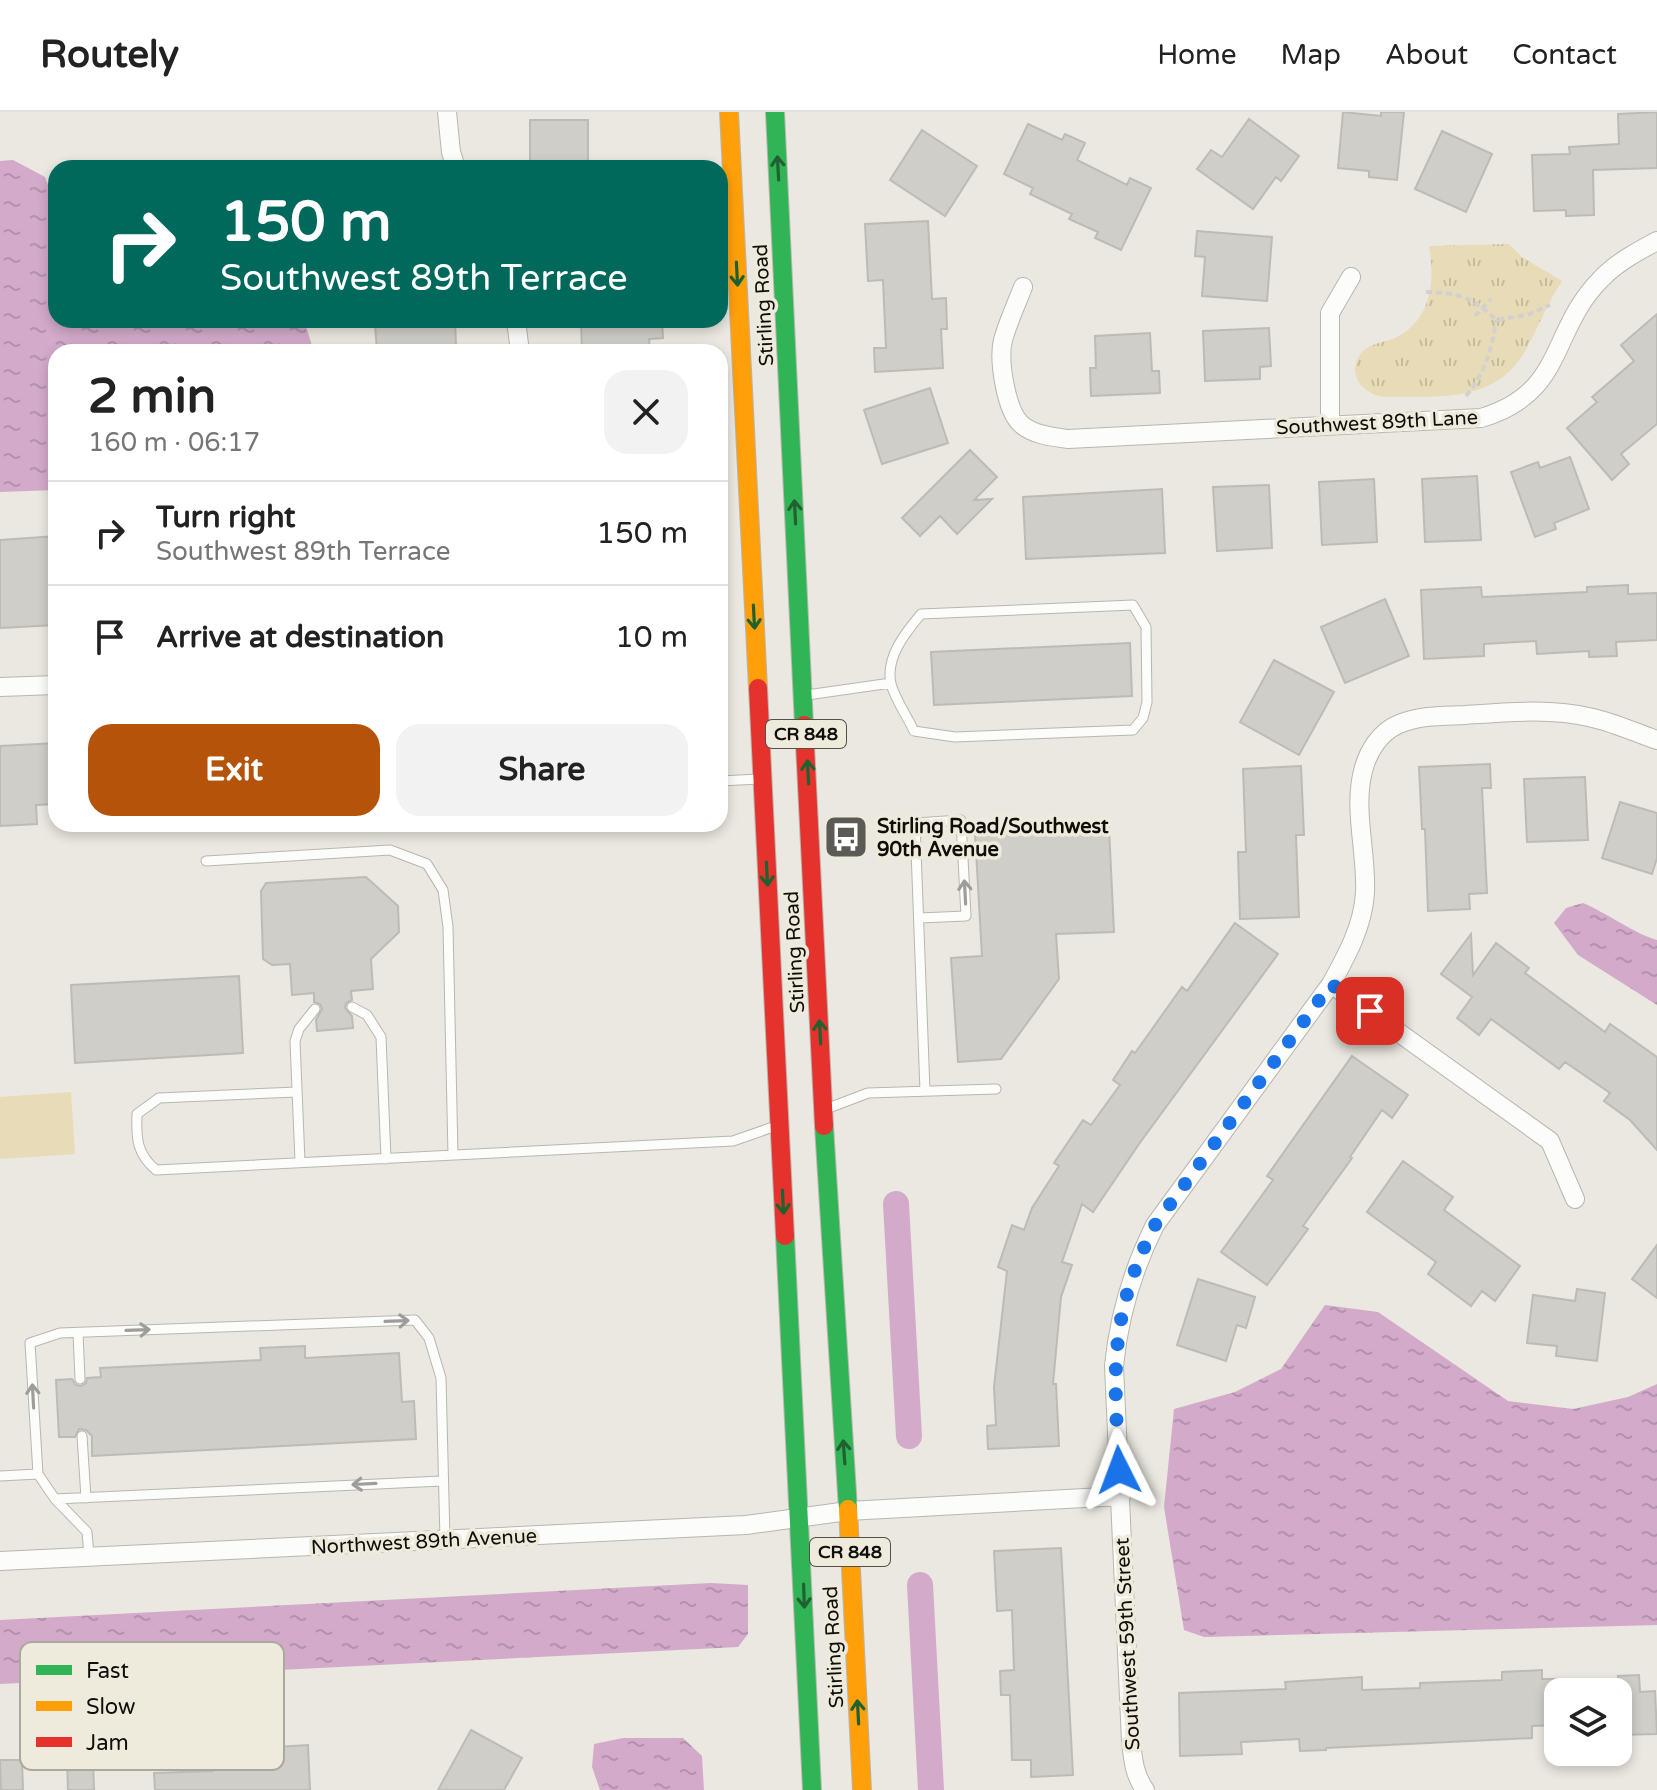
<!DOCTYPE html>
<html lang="en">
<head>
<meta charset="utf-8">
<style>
  body { margin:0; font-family:"Varela Round",sans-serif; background:#f2f2f2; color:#222; height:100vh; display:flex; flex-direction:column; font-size:30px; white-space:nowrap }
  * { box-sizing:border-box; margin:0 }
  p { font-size:26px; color:#767676 }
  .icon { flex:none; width:44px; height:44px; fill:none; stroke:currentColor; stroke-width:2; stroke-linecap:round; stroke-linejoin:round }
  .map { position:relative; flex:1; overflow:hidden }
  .side { position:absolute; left:48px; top:232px; width:680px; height:488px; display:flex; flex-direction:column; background:#fff; border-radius:24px; box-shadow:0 4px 12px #0003 }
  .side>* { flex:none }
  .hud { position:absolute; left:48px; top:48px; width:680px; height:168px; border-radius:24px; box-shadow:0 4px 12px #0003; background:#00695c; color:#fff; overflow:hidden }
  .buttons { position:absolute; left:1544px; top:1566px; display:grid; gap:16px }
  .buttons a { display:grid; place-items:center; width:88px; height:88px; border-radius:16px; background:#fff; box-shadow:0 4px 12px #0003; font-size:40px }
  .pin { position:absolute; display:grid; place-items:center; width:68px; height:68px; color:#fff; margin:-34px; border-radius:16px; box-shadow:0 4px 12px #0006 }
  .me { position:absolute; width:88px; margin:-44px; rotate:357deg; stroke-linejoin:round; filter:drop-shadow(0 0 6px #0008) }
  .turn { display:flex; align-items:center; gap:28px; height:168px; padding:0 40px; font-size:36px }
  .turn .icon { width:104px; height:104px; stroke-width:2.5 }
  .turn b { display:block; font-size:56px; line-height:68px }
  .round { display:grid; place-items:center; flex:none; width:84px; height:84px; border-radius:24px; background:#f2f2f2 }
  .headline { display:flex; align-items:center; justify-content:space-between; height:136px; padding:0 40px }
  h1 { font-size:48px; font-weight:800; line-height:60px }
  .button { display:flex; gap:16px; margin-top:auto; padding:16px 40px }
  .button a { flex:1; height:92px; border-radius:24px; background:#b45309; color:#fff; font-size:32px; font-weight:800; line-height:92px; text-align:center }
  .button a+a { background:#f2f2f2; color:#222 }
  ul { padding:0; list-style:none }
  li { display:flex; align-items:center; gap:24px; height:104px; padding:0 40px; border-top:2px solid #e0e0e0 }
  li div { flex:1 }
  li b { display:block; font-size:30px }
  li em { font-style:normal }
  header { display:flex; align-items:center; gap:48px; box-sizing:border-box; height:112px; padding:0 40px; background:#fff; border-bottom:2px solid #e0e0e0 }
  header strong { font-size:38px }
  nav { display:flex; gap:44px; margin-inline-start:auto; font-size:28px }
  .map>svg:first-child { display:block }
  .grass { fill:url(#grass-tufts) }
  .pitch { fill:#e7dcb7 }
  .water { fill:url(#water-ripples) }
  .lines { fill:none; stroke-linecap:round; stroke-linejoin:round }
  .canal { stroke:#d3aaca; stroke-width:26 }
  .building { fill:#cfcec8; stroke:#bdbbb6; stroke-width:2 }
  .lane-casing { stroke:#b8b6b0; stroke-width:11 }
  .street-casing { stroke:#b8b6b0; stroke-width:20 }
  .fast-casing { stroke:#b8b6b0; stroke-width:20 }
  .slow-casing { stroke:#b8b6b0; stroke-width:20 }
  .jam-casing { stroke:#b8b6b0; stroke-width:20 }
  .path { stroke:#d2d1cf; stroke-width:4; stroke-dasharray:6 4; stroke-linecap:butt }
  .lane { stroke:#fcfcfa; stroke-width:9 }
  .street { stroke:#fcfcfa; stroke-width:18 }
  .fast { stroke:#30b455; stroke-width:18 }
  .slow { stroke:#ff9f0a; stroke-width:18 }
  .jam { stroke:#e5322d; stroke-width:18 }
  .oneway { stroke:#206130 }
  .oneway2 { stroke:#9e9d9a }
  .route { stroke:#1a73e8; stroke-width:14; stroke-dasharray:0 25.2 }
  .labels { text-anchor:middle; stroke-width:7; stroke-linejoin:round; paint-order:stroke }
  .shield { fill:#eeeadc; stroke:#535049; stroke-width:2 }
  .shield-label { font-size:18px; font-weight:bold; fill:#100e0a }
  .street-label { font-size:20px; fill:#100e0a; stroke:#eeeadc }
  .poi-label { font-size:20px; font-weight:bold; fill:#100e0a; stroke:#eeeadc; text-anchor:start }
  .key { fill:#eeeadc; stroke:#aba89d; stroke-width:2 }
  .key-label { font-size:22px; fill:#100e0a }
</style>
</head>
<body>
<header>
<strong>Routely</strong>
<nav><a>Home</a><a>Map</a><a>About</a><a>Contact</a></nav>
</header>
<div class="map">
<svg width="1657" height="1678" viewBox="0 0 1657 1678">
  <defs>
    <pattern id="grass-tufts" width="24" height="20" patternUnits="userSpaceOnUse" patternTransform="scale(2)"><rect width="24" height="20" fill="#e7dcb7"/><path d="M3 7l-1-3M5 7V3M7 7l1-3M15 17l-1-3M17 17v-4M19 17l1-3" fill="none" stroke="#c5bc9c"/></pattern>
    <pattern id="water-ripples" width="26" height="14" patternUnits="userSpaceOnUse" patternTransform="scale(2)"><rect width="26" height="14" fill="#d3aaca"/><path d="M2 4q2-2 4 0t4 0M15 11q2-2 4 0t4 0" fill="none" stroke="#b491ac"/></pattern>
  </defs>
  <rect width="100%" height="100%" fill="#eae8e0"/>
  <!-- grass -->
  <path class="grass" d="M1509,132l13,13 40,24c-17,25 -26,54 -42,78 -31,44 -85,37 -133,38 -25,-1 -43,-25 -24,-46 8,-8 24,-9 34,-14 35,-18 38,-57 32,-91z"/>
  <!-- pitch -->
  <path class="pitch" d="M71,980l4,62 -75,5v-62z"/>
  <!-- water -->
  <path class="water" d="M13,48l32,17 11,29v114h248l10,32h-258v138l-56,2v-331z
    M1583,791c22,9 54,32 74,37v65l-79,-50 -24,-32 12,-15z
    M1325,1193l53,7 130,89 65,8 55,-12 29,-13v241l-453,12 -20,-7 -20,-123 10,-98 61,-17 46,-23z
    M711,1471l37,2v49l-10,13 -738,37v-64z
    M623,1626h60l19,18 2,34h-104l-8,-23 2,-23z"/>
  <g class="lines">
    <!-- canal -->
    <path class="canal" d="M896,1092l13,232
      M920,1473l11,205"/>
  </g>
  <!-- building -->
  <path class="building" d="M1343,0l38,4v-4h23l-7,68 -28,-3v-6l-31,-3z
    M1657,0v56l-64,2 1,45 -28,1v-6l-32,1 -2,-56 38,-1 -1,-7 50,-3 -1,-30z
    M1249,7l50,37 -18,25 -5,-4 -23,32 -56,-40 14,-19 11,7z
    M530,8h58v48h-58z
    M1028,12l34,16 3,-6 20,9 -8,17 50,25 3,-7 21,10 -30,62 -26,-12 3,-6 -29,-13 3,-5 -42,-20 3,-6 -29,-14z
    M922,18l55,36 -32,50 -55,-36z
    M1442,19l50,23 -26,58 -51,-23z
    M928,109l4,78 14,-1 1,31h-6l2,39 -68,4 -1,-24h12l-3,-68 -15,1 -3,-57z
    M1197,119l75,6 -5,64 -65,-5 3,-39 -10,-1z
    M1657,202v110l-36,30 8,10 -17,16 -45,-52 30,-26 -5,-5 42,-36 -13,-16z
    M387,208h68l1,26 -79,5 -2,-26 13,-1z
    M581,208h81l1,18 -14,1 1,13h-68z
    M1269,216l2,38 -11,1v12l-55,2 -2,-50z
    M1150,221l2,38h7l1,22 -69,3 -1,-28h6l-1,-32z
    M930,276l18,55 -66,21 -18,-54z
    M970,338l27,27 -23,23 18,-1 -35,35 -17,-18 -20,20 -18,-18z
    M1570,345l19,52 -35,14 2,6 -21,8 -24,-65 27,-10 2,6z
    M1477,364l4,64 -56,2 -3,-63z
    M1374,367l3,63 -55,3 -3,-63z
    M1269,373l3,63 -55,3 -4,-64z
    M1162,377l3,64 -139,6 -3,-62z
    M56,424v89l-56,3v-88z
    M1628,473v9l29,-1v47l-41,2 1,14 -28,1v-6l-52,3 -1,-13 -52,3v12l-60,3 -3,-69 60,-3 1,10 105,-5v-5z
    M1385,487l24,57 -64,27 -24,-56z
    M1130,531l2,53 -198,9 -3,-53z
    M1274,548l60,32 -35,63 -59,-33z
    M56,631v61l-20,1 1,19 -37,2v-80z
    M1490,652l1,24h-9l5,105 -18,1 1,15 -42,2 -3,-82h-3l-3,-62z
    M1301,654l3,69h-8l3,82 -59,2 -2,-67h8l-3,-83z
    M1585,665l3,63 -61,2 -3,-63z
    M1620,690l37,11v45l-5,16 -50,-16z
    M1109,716l5,104 -58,2 3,45 -58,80 -43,3 -7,-104 31,-2 -7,-123z
    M366,765l32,29 1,26 -28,27 2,30 -22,2 1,9 -6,3 -1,5 7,8 1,12 -36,3 -1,-11 6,-11 -2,-5 -6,-2v-9l-22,2 -2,-31 -18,1 -9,-6 -2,-68 5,-8z
    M1235,811l43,31 -139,190 -46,68 -11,-8 -20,58 10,3 -11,32 -8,87h3l3,62 -71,3 -1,-23 9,-1 -2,-38 13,-116 -9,-4 14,-42 12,5 8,-22 27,-42 -5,-3 29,-43 8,5 29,-40 -7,-5 19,-29 3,2 47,-66 5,4z
    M1471,822l2,41 23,-32 33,25 -4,5 80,59 5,-8 47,33v93l-27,-30 -26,-19 6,-8 -45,-31 -6,7 -68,-50 -12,16 -22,-17 15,-21 -31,-23z
    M239,864l4,77 -168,10 -4,-78z
    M1352,944l56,39 -16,23 -10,-8 -32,47 2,1 -49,68 5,3 -41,56 -46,-33 52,-72 -6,-4z
    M1403,1049l50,36 -9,13 76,56 -25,35 -13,-10 -11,15 -43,-32 8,-12 -69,-50z
    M1657,1133v53l-25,-19z
    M1198,1167l57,18 -9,31 -9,-3 -11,36 -49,-16z
    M1577,1177l28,4 -8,68 -41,-5 1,-10 -30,-3 6,-48 42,6z
    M305,1234v12l94,-5 3,49 12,-1 2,38 -324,17v-20l-6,-6 -7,-1 -4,8h-16l-3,-57 16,-1 4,6 5,1 5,-3 1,-5 14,-1 -1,-9 161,-8 -1,-12z
    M1061,1436l12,227 -42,2v-17h-19l-2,-65h-9l-1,-24 14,-1 -2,-60 -15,1 -3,-60z
    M1542,1558v9h16v46l-26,1v12l-206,10v2l-26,1 -1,-12 -58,3 1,12 -62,2 -1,-63 107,-4 -1,-7 77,-5v13l58,-2v-5l82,-3v-8z
    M1639,1563l1,17 15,-1 2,43 -39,1v-59z
    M471,1618l51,28 -18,32h-66z
    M308,1633l2,45h-155l-1,-17 59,-2 -1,-20z
    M93,1647l1,31h-26l-1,-30z
    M0,1648h22l1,30h-22z"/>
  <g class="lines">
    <!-- lane casing -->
    <g class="lane-casing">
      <path id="lane" d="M1133,493l13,22 1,75 -4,16 -10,12 -178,7 -41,-6c-7,-15 -19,-32 -23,-47 -6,-27 15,-52 30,-70z
        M807,583l84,-12
        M720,669l39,-2
        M206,749l184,-11 37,14 16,26 5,37 5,228
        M919,806l47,-2 -5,-96 -46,3 10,268
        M352,895l15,8 14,22 5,122
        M297,980l-138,6 -22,16c-1,25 0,40 19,56l577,-29 40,-14
        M826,997l42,-16 128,-4
        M300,1050l-5,-121 4,-12 16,-20
        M78,1221l2,46
        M82,1324l4,62
        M0,1364l38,-2
        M55,1387l387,-18
        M89,1444l-2,-24 -32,-33 -17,-25 -8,-131 30,-10 355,-13 14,18 12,40 4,162"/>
    </g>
    <!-- street casing -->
    <g class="street-casing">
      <path id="street" d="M447,0l4,40 5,16
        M1023,175c-7,18 -15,35 -20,53 -5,20 3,70 18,84 12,11 32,13 47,15l413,-21c85,-25 68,-87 120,-139 15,-16 37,-28 56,-38
        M516,208l4,32
        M1330,312v-111l21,-36
        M0,575l56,-2
        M1331,872l219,157 25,58
        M0,1449l746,-36 102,-14 273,-15
        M1145,1678c-11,-16 -12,-30 -14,-49l-17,-375c5,-51 18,-95 41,-141l176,-241c16,-29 32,-58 34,-91 2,-40 -12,-83 -2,-122 5,-20 17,-39 36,-47 21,-9 44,-8 66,-9 43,-3 86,-7 128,3 22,5 43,15 64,22"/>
    </g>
    <!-- fast casing -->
    <g class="fast-casing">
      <path id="fast" d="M775,0l29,613
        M824,1014l24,383
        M785,1124l27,554"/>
    </g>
    <!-- slow casing -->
    <g class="slow-casing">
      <path id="slow" d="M729,0l29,576
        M848,1397l14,281"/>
    </g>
    <!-- jam casing -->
    <g class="jam-casing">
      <path id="jam" d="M758,576l27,548
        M804,613l20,401"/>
    </g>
    <!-- path -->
    <path class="path" d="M1426,180c34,1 46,5 70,28l31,-5 23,-10
      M1475,204l16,-17
      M1466,284c19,-22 26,-48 30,-76"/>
    <!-- lane -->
    <use href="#lane" class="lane"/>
    <!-- street -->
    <use href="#street" class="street"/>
    <!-- fast -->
    <use href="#fast" class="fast"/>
    <!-- slow -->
    <use href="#slow" class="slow"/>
    <!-- jam -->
    <use href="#jam" class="jam"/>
  </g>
  <!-- one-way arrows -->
  <defs><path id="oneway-shaft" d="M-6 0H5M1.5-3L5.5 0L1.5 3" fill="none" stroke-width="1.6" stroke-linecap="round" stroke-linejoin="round" transform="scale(2)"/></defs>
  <g class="oneway">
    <use href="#oneway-shaft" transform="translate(778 56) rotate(-93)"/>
    <use href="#oneway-shaft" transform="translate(737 162) rotate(87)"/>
    <use href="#oneway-shaft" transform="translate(795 400) rotate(-93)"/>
    <use href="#oneway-shaft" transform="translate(754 505) rotate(87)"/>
    <use href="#oneway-shaft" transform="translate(808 660) rotate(-93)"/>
    <use href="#oneway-shaft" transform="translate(767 762) rotate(87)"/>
    <use href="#oneway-shaft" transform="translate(820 920) rotate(-93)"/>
    <use href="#oneway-shaft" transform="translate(783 1090) rotate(87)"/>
    <use href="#oneway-shaft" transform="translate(844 1340) rotate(-94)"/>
    <use href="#oneway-shaft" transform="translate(804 1484) rotate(88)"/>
    <use href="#oneway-shaft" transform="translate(858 1600) rotate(-93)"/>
  </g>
  <g class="oneway2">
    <use href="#oneway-shaft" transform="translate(965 780) rotate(-93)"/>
    <use href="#oneway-shaft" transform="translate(397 1209) rotate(-2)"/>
    <use href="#oneway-shaft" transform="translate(138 1218) rotate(-2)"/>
    <use href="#oneway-shaft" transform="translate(33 1284) rotate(-93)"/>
    <use href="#oneway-shaft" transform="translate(364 1372) rotate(177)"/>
  </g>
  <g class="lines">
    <!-- route -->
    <path class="route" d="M1119,1358c-5,-100 -11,-153 36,-245l176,-241 39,27"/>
  </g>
  <!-- icons -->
  <defs>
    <g id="bus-square" transform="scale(2.3)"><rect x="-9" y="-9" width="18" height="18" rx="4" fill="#5c5a55" stroke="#eeeadc"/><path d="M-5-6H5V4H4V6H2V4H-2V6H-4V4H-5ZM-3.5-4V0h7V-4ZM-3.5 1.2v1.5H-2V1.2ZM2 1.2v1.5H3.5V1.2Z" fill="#fff"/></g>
  </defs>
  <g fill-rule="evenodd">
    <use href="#bus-square" x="846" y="725"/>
  </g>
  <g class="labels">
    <!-- shield labels -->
    <g class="shield">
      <rect x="766" y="608" width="80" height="28" rx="6"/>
      <rect x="810" y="1426" width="80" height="28" rx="6"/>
    </g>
    <g class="shield-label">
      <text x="806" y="628">CR 848</text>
      <text x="850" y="1446">CR 848</text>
    </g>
    <!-- street labels -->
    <g class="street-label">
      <text transform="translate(763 193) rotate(-93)" y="7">Stirling Road</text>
      <text transform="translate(1377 310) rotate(-3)" y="7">Southwest 89th Lane</text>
      <text transform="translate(794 840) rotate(-93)" y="7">Stirling Road</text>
      <text transform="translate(424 1429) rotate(-3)" y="7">Northwest 89th Avenue</text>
      <text transform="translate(1127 1532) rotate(-93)" y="7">Southwest 59th Street</text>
      <text transform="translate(833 1535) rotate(-93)" y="7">Stirling Road</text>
    </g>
    <!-- poi labels -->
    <g class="poi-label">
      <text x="877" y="721">Stirling Road/Southwest<tspan x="877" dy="23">90th Avenue</tspan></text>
    </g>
  </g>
  <!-- legend -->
  <rect x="20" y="1530" width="264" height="128" rx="12" class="key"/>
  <rect x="36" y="1553" width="36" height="10" fill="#30b455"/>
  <rect x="36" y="1589" width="36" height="10" fill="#ff9f0a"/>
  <rect x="36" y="1625" width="36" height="10" fill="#e5322d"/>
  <g class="key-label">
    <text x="86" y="1566">Fast</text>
    <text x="86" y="1602">Slow</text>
    <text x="86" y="1638">Jam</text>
  </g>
</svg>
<div class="buttons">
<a><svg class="icon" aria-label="layers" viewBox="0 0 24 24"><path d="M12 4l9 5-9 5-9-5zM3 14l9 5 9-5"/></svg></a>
</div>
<div class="pin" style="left:1370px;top:899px;background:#d93025"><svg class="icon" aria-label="arrive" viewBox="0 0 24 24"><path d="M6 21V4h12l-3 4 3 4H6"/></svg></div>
<svg class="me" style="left:1119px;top:1358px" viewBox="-20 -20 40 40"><path d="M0-17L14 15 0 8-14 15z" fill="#1a73e8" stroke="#fff" stroke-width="4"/></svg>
<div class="hud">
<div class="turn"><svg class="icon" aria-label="right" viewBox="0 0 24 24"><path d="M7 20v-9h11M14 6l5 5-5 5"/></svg><div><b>150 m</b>Southwest 89th Terrace</div></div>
</div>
<section class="side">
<div class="headline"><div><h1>2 min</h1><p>160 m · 06:17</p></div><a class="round"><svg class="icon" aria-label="close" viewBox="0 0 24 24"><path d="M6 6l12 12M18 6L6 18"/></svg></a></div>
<ul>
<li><svg class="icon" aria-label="right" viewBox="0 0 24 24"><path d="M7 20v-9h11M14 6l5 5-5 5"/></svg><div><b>Turn right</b><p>Southwest 89th Terrace</p></div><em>150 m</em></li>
<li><svg class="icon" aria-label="arrive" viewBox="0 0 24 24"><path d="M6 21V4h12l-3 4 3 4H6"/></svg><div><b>Arrive at destination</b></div><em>10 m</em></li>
</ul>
<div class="button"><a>Exit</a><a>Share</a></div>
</section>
</div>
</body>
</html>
